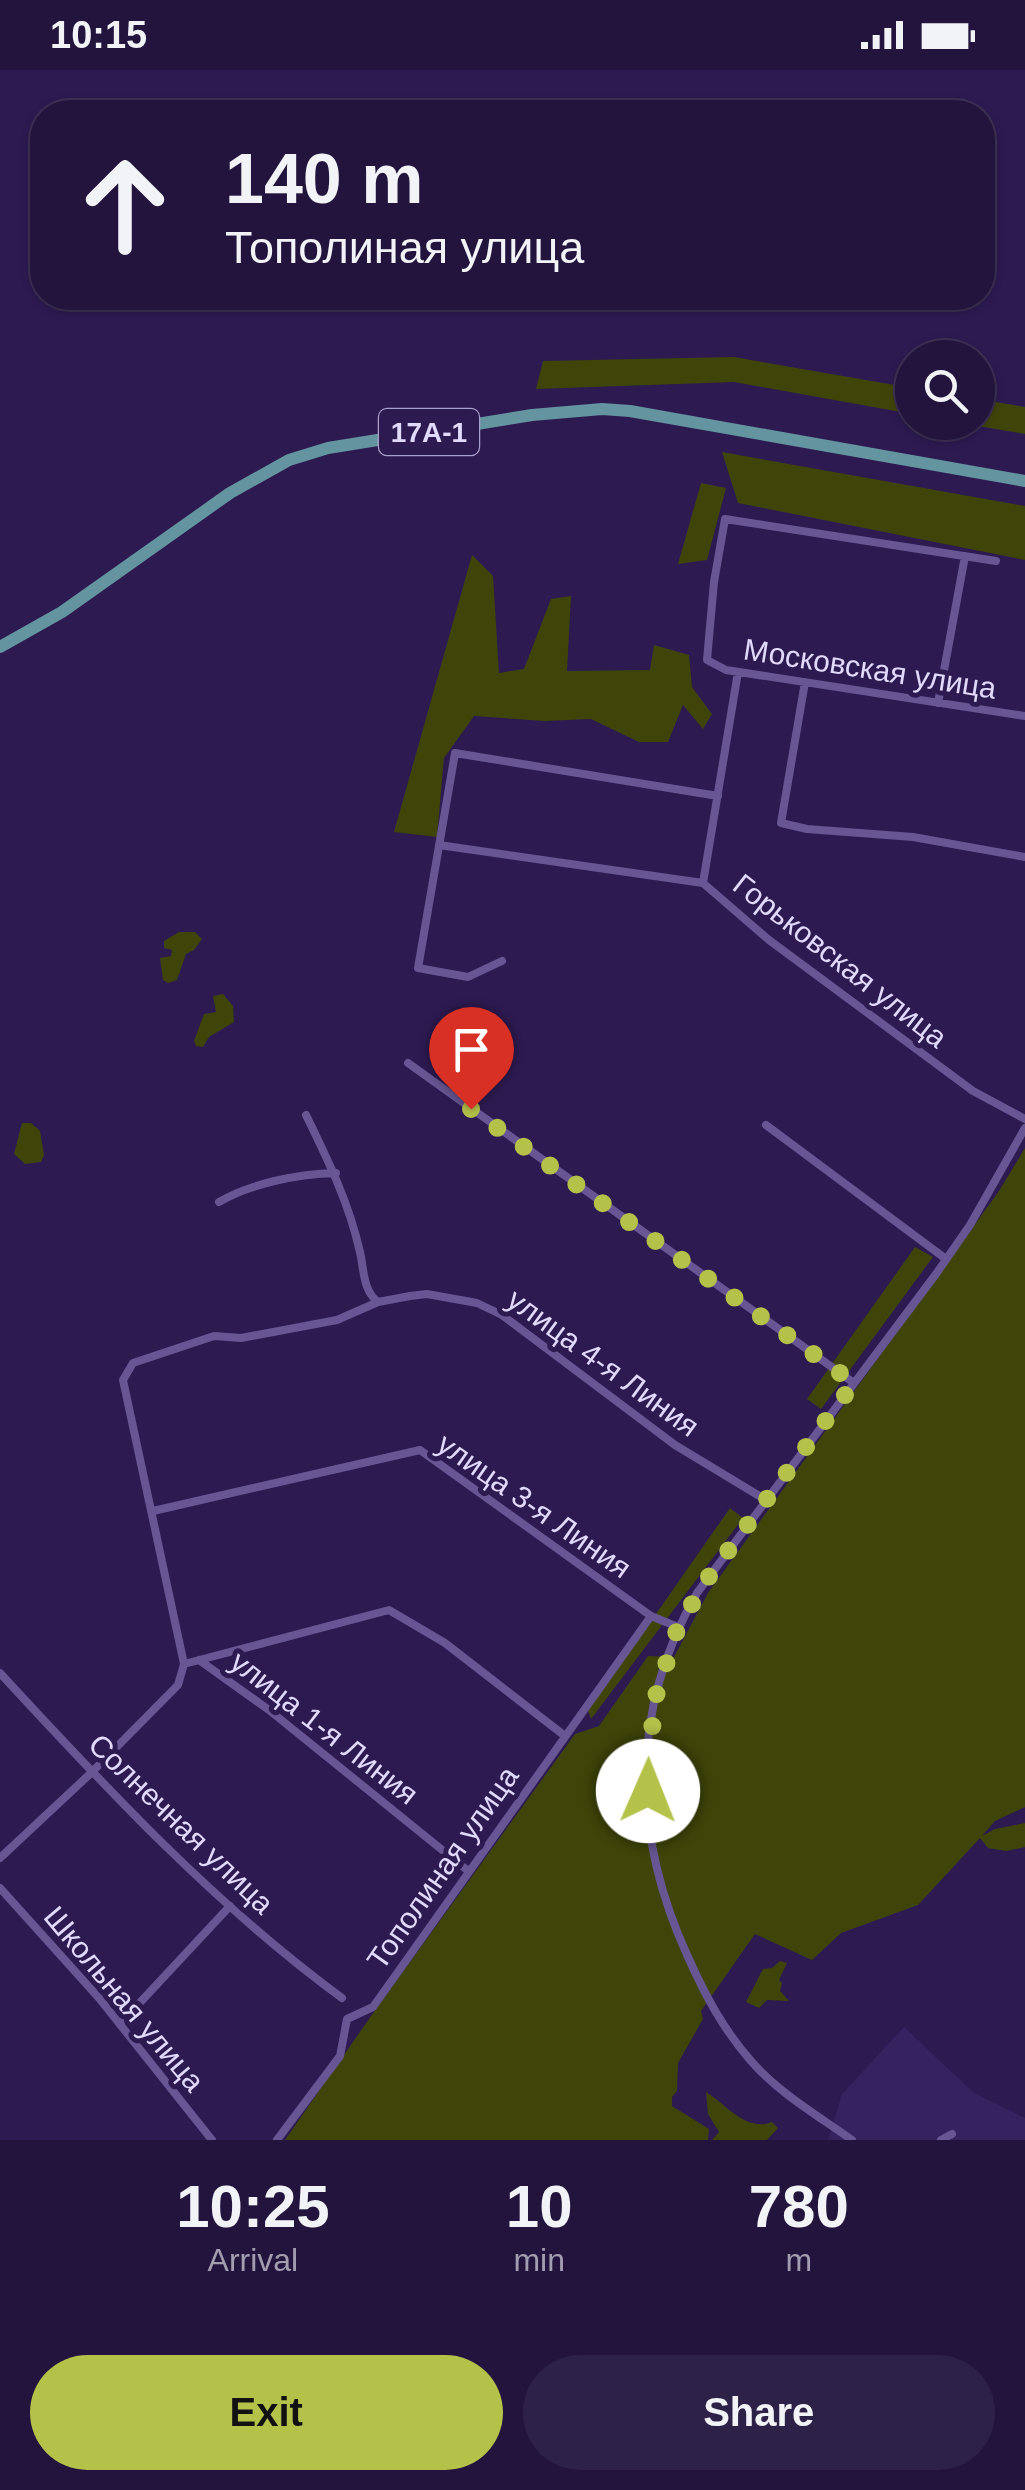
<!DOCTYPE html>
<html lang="en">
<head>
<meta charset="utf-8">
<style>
  body { margin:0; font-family:Arial,sans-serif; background:#2e2148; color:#f1f3f6; height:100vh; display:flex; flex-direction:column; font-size:38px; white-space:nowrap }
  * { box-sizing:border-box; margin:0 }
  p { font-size:32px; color:#a29eb0 }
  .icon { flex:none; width:55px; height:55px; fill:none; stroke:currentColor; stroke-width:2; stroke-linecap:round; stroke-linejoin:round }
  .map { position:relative; height:2070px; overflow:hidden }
  .sheet { display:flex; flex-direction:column; background:#22143d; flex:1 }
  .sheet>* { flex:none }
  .hud { position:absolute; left:30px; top:30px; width:965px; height:210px; border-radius:40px; box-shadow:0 2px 8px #0004,0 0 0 2px #3f3357; background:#22143d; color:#f1f3f6; overflow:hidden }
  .tools { position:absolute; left:895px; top:270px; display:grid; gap:20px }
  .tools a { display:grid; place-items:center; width:100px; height:100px; border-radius:50%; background:#22143d; box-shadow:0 2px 8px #0004,0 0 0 2px #3f3357; font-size:50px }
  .pin { position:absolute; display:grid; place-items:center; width:85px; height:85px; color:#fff; margin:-102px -42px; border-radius:50% 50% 50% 0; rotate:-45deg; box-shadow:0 0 10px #0007 }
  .pin .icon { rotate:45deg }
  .me { position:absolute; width:110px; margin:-55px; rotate:1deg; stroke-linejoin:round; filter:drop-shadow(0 0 8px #0008) }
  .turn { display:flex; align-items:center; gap:35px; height:210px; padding:0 30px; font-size:45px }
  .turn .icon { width:130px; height:130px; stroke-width:2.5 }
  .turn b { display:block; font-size:70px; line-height:85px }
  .eta { display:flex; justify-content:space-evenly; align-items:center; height:170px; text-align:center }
  .eta b { font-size:60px; font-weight:800; line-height:70px }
  .cta { display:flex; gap:20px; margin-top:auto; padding:20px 30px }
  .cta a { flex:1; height:115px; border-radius:60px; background:#b4c24a; color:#111; font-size:40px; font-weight:800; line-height:115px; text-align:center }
  .cta a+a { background:#2e2148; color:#f1f3f6 }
  .status { display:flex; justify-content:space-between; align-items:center; height:70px; padding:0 50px; background:#22143d; direction:ltr }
  .status svg { height:28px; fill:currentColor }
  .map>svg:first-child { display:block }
  .built { fill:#372260 }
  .green { fill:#3f4508 }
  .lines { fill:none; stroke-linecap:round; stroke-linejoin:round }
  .street { stroke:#675693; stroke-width:8 }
  .primary { stroke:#64949f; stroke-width:12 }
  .route { stroke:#b4c24a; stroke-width:18; stroke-dasharray:0 32.4 }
  .labels { text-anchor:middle; stroke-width:10; stroke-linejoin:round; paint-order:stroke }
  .shield { fill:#2d1a51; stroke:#aba0c9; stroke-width:2.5 }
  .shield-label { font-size:28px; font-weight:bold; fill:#e1dafc }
  .street-label { font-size:30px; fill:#e1dafc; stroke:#2d1a51 }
</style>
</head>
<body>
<div class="status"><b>10:15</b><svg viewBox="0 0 49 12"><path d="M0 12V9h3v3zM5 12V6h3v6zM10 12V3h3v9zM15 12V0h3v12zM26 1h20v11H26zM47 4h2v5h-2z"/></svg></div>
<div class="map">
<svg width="1025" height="2070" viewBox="0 0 1025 2070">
  <rect width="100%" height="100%" fill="#2d1a51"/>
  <!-- built -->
  <path class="built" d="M904,1957l70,66 51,25v22h-197l14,-46z"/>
  <!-- green -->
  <path class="green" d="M734,287l178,31v26l-178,-32 -198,7 7,-28z
    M978,329l47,8v27l-65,-11 18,-1z
    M722,382l303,54v54l-287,-57z
    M701,413l25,5 -19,72 -29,4z
    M472,485l21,21 6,97 25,-4 27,-70 20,-3 -4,75 83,-1 4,-25 35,10 3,32 20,27 -9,15 -20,-24 -15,37h-29l-48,-23 -46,2 -71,-5 -30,42 -7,79 -43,-5z
    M179,862h16l7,7 -8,11 -8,4 -9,26 -9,3 -5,-3 -3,-22 11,-2 1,-6 -8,-2v-7z
    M223,924l10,12 1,16 -25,15 -6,10 -7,-1 -2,-5 10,-27 12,-2 -3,-16z
    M22,1053h9l9,8 4,24 -3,7 -16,2 -11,-10z
    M1025,1078v659l-30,14 -13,15 13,-7 30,-6v24l-19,4 -18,-3 -8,-10 -62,67 -77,28 -29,27 -57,-26 -54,77 2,8 -25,44 -1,28 -5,6v9l37,23 -1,11h-423l86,-124 204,-282 24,-8 49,-70 26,1 34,-64 291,-402z
    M915,1177l18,10 -112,152 -14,-10z
    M730,1438l13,10 -152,201 -3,-8z
    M780,1891l7,2 -8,17 3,3 -2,8 9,10 -22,-1 -8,8 -13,-6 17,-33 9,-1z
    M706,2022c21,13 40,40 66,30l6,6 -11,12h-55l7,-8 -11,-18z"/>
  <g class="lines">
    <!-- street -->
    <path class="street" d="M996,491l-271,-42 -11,63 -7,78 19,10 299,46
      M805,612l-24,141 26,6 106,8 112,20
      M938,633l27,-147
      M439,775l264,38 66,57 204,151 52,28
      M703,813l35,-211
      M502,891l-34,16 -50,-9 37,-215 263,43
      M408,993l446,320
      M306,1045c22,45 43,88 54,137 4,18 3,39 18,50
      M766,1055l180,134
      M219,1132c33,-19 79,-28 117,-29
      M153,1441l267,-61 231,166 27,11
      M199,1590l70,50 198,160
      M184,1594l205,-54 56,33 120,93
      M0,1603c106,115 215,232 342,325
      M0,1788l91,-85 87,-88 6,-21 -61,-284 10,-17 81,-27 27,2 96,-18 41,-18 32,-6 17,-2 50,9 25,12 173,130 91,55
      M0,1818l99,110 113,142
      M120,1954l110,-118
      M277,2070l63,-84 7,-37 26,-12 278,-391
      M852,2070c-35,-25 -73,-47 -101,-79 -28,-32 -46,-66 -63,-104 -56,-122 -59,-246 9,-364l239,-319 34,-49 55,-97
      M941,2070l11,-6"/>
    <!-- primary -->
    <path class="primary" d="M0,577l62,-35 168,-119 59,-33 39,-12 204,-33 70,-6 28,2 395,70"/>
  </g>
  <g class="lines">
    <!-- route -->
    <path class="route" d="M471,1039l383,274 -144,192 -32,52 -24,75 -6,89"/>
  </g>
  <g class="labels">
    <!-- shield labels -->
    <rect class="shield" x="379" y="339" width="100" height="46" rx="8"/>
    <g class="shield-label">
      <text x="429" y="372">17А-1</text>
    </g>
    <!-- street labels -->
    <g class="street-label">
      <text transform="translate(870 599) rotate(9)" y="10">Московская улица</text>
      <text transform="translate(840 891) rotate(38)" y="10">Горьковская улица</text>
      <text transform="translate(603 1293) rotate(36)" y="10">улица 4-я Линия</text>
      <text transform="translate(534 1436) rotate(35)" y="10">улица 3-я Линия</text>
      <text transform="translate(324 1658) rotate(38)" y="10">улица 1-я Линия</text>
      <text transform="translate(181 1754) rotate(44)" y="10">Солнечная улица</text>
      <text transform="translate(443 1798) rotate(-55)" y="10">Тополиная улица</text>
      <text transform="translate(124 1929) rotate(50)" y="10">Школьная улица</text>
    </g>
  </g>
</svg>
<div class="tools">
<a><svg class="icon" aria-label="search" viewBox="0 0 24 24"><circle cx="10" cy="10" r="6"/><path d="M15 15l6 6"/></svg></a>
</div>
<div class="pin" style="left:471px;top:1039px;background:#d93025"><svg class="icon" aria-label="arrive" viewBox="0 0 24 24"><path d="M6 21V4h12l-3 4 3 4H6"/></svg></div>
<svg class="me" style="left:648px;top:1721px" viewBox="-20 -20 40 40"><circle r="19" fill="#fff"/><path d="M0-13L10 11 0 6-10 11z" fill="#b4c24a"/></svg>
<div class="hud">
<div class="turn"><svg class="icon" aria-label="ahead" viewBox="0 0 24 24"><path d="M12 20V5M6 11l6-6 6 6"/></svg><div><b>140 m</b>Тополиная улица</div></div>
</div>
</div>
<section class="sheet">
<div class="eta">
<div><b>10:25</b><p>Arrival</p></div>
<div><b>10</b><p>min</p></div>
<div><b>780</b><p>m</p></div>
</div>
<div class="cta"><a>Exit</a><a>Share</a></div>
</section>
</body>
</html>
